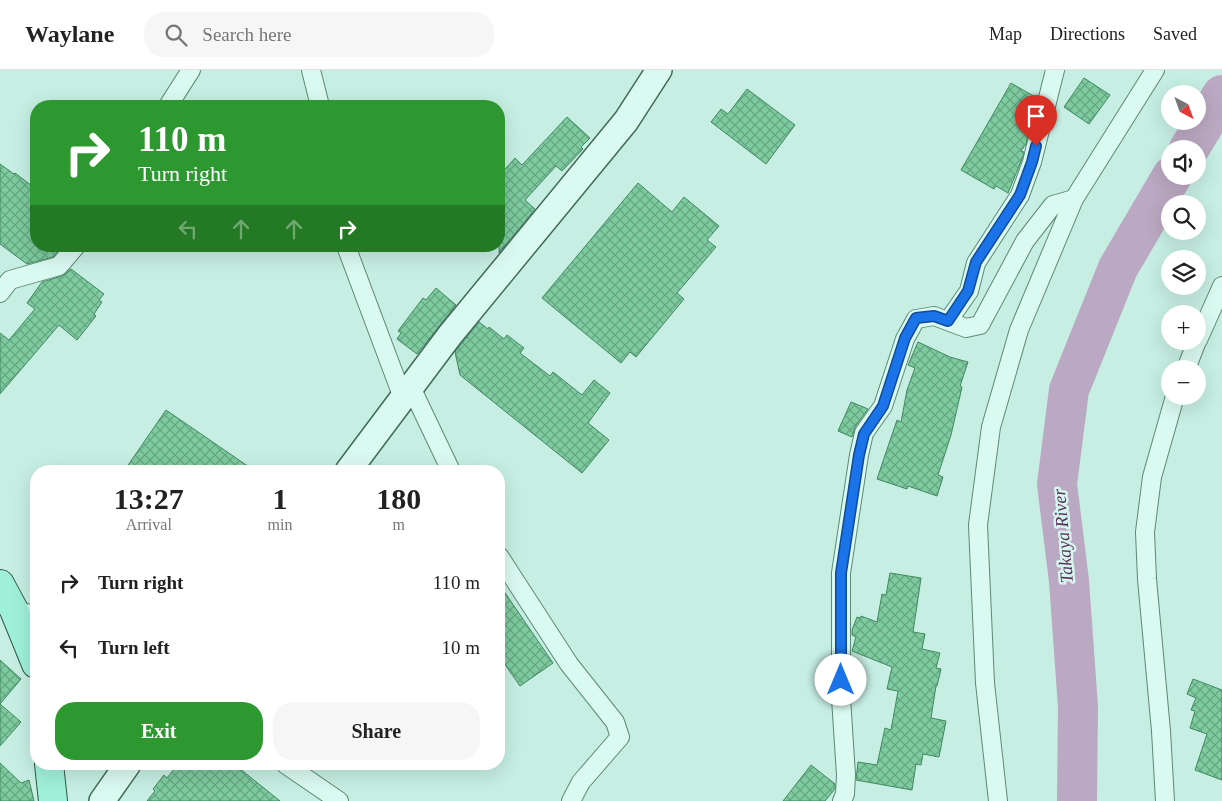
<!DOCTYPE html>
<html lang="en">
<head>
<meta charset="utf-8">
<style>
  body { margin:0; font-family:Georgia,serif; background:#f6f6f6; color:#222; height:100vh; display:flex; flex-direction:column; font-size:19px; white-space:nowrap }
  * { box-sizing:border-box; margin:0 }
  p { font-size:16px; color:#767676 }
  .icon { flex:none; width:28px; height:28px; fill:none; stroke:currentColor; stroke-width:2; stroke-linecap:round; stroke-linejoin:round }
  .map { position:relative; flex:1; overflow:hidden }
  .sheet { position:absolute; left:30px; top:395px; width:475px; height:305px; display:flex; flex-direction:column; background:#fff; border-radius:20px; box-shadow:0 5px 20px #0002 }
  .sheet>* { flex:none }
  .top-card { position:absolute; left:30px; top:30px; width:475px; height:152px; border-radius:20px; box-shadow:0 5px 20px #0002; background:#2d982f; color:#fff; overflow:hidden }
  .needle { width:32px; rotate:139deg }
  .controls { position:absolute; left:1161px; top:15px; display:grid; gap:10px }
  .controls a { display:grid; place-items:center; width:45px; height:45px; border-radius:50%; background:#fff; box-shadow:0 5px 20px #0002; font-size:25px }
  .pin { position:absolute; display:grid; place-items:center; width:42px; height:42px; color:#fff; margin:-51px -21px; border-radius:50% 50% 50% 0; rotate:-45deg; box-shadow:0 0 5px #0007 }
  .pin .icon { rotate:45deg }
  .me { position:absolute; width:55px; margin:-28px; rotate:0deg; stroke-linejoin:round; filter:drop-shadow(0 0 4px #0008) }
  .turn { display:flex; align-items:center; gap:18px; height:105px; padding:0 25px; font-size:22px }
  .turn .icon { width:65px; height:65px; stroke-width:2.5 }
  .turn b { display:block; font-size:35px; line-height:42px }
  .lanes { display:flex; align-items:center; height:48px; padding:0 25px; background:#0003; justify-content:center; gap:25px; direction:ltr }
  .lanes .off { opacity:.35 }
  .eta { display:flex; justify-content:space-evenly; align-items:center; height:85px; text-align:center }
  .eta b { font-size:30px; font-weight:800; line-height:35px }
  .primary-button { display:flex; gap:10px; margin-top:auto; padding:10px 25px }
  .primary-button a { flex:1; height:58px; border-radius:20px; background:#2d982f; color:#fff; font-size:20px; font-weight:800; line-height:58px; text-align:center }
  .primary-button a+a { background:#f6f6f6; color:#222 }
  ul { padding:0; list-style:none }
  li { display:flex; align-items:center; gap:15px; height:65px; padding:0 25px }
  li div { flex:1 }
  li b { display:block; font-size:19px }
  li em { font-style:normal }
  header { display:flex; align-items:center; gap:30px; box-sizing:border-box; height:70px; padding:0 25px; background:#fff; border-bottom:1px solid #e0e0e0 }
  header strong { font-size:24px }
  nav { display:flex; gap:28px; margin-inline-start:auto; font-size:18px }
  .search { width:350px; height:45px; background:#f6f6f6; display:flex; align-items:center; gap:12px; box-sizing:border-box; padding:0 18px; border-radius:20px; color:#767676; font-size:19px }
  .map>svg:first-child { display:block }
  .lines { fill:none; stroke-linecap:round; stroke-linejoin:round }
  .river { stroke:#bba8c2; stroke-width:40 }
  .building { fill:url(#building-cross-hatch); stroke:#428860 }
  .street-casing { stroke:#5c8975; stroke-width:20 }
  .secondary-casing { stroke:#3f6b56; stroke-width:28 }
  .primary-casing { stroke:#305743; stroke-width:30 }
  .street { stroke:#daf9f0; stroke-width:18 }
  .secondary { stroke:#daf9f0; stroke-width:25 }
  .primary { stroke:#9ff0d9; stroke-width:28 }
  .route-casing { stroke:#114b97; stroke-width:12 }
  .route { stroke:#1a73e8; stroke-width:9 }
  .labels { text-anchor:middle; stroke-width:5; stroke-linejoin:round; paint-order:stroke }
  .water-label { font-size:18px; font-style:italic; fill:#572f59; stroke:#d6f5ed }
</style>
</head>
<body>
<header>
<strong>Waylane</strong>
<div class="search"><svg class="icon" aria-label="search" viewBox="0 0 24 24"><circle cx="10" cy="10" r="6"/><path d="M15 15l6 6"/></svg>Search here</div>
<nav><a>Map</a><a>Directions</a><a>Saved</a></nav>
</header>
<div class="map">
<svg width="1222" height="731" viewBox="0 0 1222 731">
  <defs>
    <pattern id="building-cross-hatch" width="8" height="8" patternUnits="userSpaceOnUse" patternTransform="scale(1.25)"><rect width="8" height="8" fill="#7dcb9f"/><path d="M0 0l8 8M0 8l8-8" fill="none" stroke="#66a682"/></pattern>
  </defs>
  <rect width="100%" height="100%" fill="#c6eee3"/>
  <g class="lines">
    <!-- river -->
    <path class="river" d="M1189,79l33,-54
      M1077,731l1,-94 -9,-126 -12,-97 12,-94 49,-122 54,-92"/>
  </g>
  <!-- building -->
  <path class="building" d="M1084,8l26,17 -21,29 -25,-17z
    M1011,13l26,15 -11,46 -5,7 3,1 -2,7 -14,34 -12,-7 -2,3 -33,-19z
    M747,19l48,36 -29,39 -55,-42 10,-13 7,5z
    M567,47l23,21 -9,9 2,2 -21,22 -6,-5 -31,34 10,9 -36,44v-77l16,-18 7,7z
    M0,94l14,10 1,-1 21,16v57h26l-9,11 -26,7 -27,-20z
    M638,113l34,29 12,-15 35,29 -12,14 9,7 -39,46 7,6 -48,58 -6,-5 -9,11 -79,-65z
    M71,199l33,25 -5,6 3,2 -8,12 2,2 -19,24 -18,-15 -59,69v-61l9,7 26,-31 -8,-6 15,-21 20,-6z
    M436,218l20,17 -39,49 -20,-15 4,-6 -3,-2 25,-33 3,2z
    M479,252l9,7 1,-2 15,12 3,-4 17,13 -4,5 30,23 3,-4 29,23 12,-15 16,13 -22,30 21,17 -27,33 -122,-98 -5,-23z
    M918,272l32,15 18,5 -8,24 2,1 -11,48 -13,40 5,2 -6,19 -29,-10 -1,3 -30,-10 20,-59 4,2 6,-32 8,-22 -7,-3z
    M851,332l17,7 -13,18 -3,10 -14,-6z
    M166,340l89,61h-131z
    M890,503l31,5 -8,54 12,2 -3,15 18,4 -4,15 5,1 -4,17h-1l-5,32 15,3 -7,36 -16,-3 -2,11 -5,-1 -4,26 -56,-10 2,-18 19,3 8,-37 6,2 7,-39 -11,-2 5,-22 -40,-16 4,-14 -4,-2v-5l5,-13 3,1 1,-2 16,6 5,-28 4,1z
    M499,514l54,79 -33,23 -21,-30z
    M0,590l21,19 -21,25 21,18 -21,24z
    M1193,609l29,11v90l-27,-10 12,-36 -17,-6 5,-17 -4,-1 5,-12 -9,-4z
    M0,693l21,20 8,-3 5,21h-34z
    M178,694h56l46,37h-133l8,-10 -2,-2 11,-14 3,3z
    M811,695l24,19v5l-10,12h-42z"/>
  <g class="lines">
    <!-- street casing -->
    <g class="street-casing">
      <path id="street" d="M311,0l9,36
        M168,36l23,-36
        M346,176l57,152
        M0,223l10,-13 49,-14 17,-20
        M948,251l21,-30 7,-28 44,-68 12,-33 23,-92
        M1198,270l24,-54
        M1186,299l11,-28
        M411,317l40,84
        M499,486l70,108 46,58 5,15 -39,45 -10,19
        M14,540l19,5 3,2
        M285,694l54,37
        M842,731l3,-7 1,-19 -5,-77v-125l18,-118 5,-22 19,-27 22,-67 11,-20 18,-3 32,12 14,-3 45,-84 28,-36 21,-6
        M998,731l-13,-118 -7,-158 13,-98 28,-97 55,-131 81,-129
        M1165,731l-4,-70 -14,-152 -2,-47 7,-55 23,-81"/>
    </g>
    <!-- secondary casing -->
    <g class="secondary-casing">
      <path id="secondary" d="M348,401l102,-136 176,-214 33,-51
        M102,731l26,-37"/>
    </g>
    <!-- primary casing -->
    <g class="primary-casing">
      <path id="primary" d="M0,514l14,26 22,54
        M49,694l4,37"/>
    </g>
    <!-- street -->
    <use href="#street" class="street"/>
    <!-- secondary -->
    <use href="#secondary" class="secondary"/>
    <!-- primary -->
    <use href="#primary" class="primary"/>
  </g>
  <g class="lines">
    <!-- route casing -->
    <g class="route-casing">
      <path id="route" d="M841,610v-107l18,-118 5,-21 19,-28 22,-68 11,-20 18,-2 14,5 20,-30 8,-29 44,-67 12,-33 4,-16"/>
    </g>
    <!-- route -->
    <use href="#route" class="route"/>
  </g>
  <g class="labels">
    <!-- water labels -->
    <g class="water-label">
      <text transform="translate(1063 466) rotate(-95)" y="6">Takaya River</text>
    </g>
  </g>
</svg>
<div class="controls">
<a><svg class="needle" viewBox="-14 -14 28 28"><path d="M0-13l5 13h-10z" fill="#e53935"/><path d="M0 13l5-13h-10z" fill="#767676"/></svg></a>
<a><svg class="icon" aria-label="sound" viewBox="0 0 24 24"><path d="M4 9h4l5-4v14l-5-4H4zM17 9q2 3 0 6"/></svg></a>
<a><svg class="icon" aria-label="search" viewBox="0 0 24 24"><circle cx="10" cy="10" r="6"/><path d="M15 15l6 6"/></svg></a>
<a><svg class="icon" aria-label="layers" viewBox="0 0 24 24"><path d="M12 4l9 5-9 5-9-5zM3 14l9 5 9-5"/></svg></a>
<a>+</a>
<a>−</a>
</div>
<div class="pin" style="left:1036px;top:76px;background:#d93025"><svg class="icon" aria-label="arrive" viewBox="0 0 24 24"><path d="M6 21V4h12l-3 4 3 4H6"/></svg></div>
<svg class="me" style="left:841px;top:610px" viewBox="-20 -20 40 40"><circle r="19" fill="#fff"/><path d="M0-13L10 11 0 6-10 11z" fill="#1a73e8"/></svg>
<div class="top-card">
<div class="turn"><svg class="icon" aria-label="right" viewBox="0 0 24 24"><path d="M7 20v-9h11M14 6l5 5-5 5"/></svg><div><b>110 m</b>Turn right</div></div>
<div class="lanes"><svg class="icon off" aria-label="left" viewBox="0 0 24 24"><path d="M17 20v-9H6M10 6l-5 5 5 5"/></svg><svg class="icon off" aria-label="ahead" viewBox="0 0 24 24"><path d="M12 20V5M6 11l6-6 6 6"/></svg><svg class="icon off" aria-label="ahead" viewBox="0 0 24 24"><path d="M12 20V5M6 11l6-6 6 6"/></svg><svg class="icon" aria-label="right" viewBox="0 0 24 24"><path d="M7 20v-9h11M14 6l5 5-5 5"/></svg></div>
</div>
<section class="sheet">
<div class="eta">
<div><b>13:27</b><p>Arrival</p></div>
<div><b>1</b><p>min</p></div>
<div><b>180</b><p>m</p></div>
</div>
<ul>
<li><svg class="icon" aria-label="right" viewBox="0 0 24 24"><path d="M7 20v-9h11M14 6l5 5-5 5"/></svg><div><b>Turn right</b></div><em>110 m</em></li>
<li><svg class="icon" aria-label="left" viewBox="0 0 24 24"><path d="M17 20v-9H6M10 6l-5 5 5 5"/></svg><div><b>Turn left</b></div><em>10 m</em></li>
</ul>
<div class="primary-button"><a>Exit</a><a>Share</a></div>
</section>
</div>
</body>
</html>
